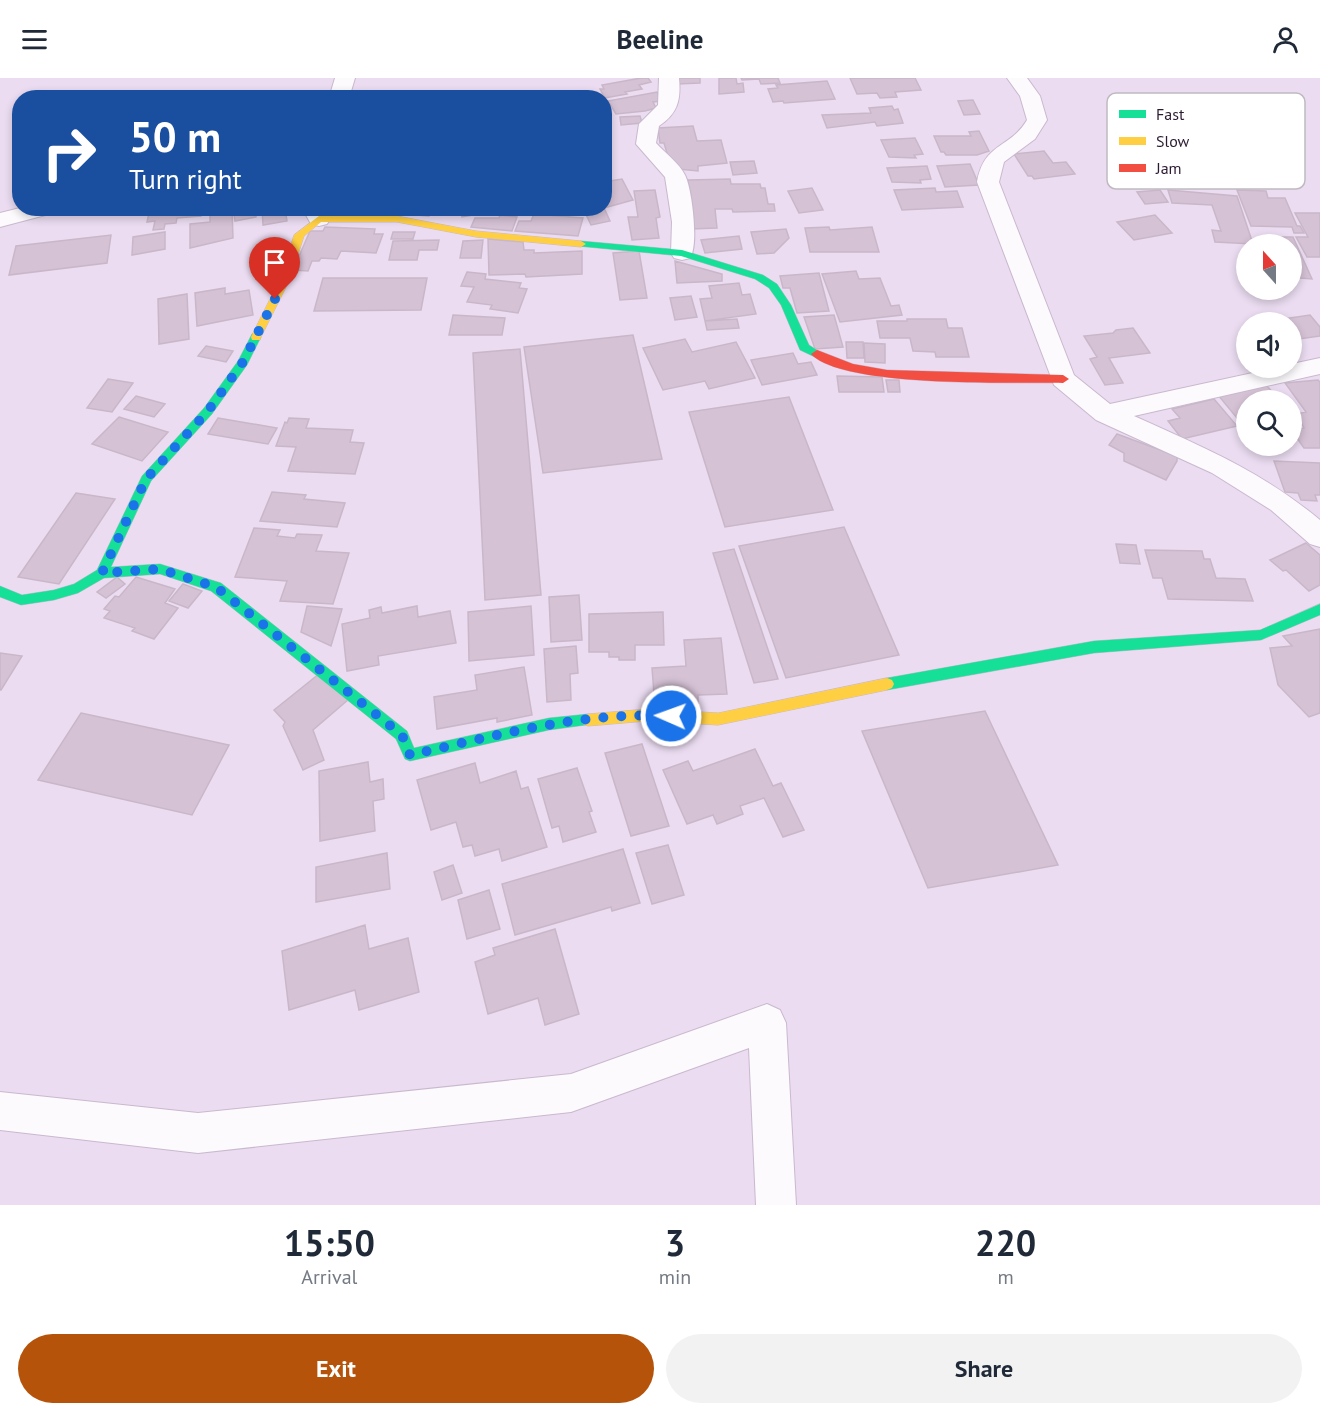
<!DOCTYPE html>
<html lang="en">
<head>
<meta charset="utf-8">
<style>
  body { margin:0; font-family:"PT Sans",sans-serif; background:#f2f2f3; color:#1f2937; height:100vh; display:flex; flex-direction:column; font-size:22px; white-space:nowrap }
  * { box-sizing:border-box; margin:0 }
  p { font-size:20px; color:#747a83 }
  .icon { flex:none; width:33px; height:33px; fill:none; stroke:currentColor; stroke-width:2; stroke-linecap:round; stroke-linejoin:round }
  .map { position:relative; height:1127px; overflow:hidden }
  .details { display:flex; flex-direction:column; background:#fff; flex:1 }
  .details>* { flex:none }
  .banner { position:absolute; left:12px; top:12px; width:600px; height:126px; border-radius:24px; box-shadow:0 3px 9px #0003; background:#1a4fa0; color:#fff; overflow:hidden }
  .needle { width:39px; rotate:339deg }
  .tools { position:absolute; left:1236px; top:156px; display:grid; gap:12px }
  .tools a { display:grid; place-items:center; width:66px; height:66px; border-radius:50%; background:#fff; box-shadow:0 3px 9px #0003; font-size:30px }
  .pin { position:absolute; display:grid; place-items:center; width:51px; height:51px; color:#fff; margin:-62px -26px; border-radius:50% 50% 50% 0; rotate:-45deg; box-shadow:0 0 6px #0007 }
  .pin .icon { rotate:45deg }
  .me { position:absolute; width:66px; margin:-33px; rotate:272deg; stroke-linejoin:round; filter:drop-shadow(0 0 4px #0008) }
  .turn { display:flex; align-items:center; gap:21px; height:126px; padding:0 18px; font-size:27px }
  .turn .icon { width:78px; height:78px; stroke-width:2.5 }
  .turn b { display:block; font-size:42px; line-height:51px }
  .eta { display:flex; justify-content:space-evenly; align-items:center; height:102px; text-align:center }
  .eta b { font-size:36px; font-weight:700; line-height:42px }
  .primary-button { display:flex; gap:12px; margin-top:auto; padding:12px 18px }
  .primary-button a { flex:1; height:69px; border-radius:36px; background:#b45309; color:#fff; font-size:24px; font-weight:700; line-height:69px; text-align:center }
  .primary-button a+a { background:#f2f2f3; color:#1f2937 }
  header { display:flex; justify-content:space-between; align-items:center; height:78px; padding:0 18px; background:#fff; font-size:27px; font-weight:700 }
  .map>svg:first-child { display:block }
  .building { fill:#d5c2d5; stroke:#c9b7c9; stroke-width:1.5 }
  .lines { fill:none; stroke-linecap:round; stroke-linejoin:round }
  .street-casing { stroke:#c8b9ce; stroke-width:2 }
  .fast-casing { stroke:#c8b9ce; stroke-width:1 }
  .slow-casing { stroke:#c8b9ce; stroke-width:1 }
  .jam-casing { stroke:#c8b9ce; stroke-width:1 }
  .street { fill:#fcfafd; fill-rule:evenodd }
  .fast { fill:#16e098; fill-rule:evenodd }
  .slow { fill:#ffcf43; fill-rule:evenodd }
  .jam { fill:#f24e42; fill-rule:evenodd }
  .route { stroke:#1a73e8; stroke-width:10; stroke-dasharray:0 18 }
  .key { fill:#fff; stroke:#bfbac1; stroke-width:1.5 }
  .key-label { font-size:16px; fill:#2b1a31 }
</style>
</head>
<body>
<header><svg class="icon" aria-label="menu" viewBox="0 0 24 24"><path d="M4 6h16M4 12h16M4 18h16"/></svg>Beeline<svg class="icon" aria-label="person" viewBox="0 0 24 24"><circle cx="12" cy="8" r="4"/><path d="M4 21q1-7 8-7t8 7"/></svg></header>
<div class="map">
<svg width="1320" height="1127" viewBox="0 0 1320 1127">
  <rect width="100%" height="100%" fill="#ebdcf1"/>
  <!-- building -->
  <path class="building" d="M641,0h7l3,4 -12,3 3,4 -17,3 2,2 -22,4 -5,-9h4l-2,-4z
    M677,0h23v5l-23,1z
    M719,0h17l1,6 6,-1 1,9 -25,2z
    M741,0h37l2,5 -19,1 -2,-5 -17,1z
    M850,0h65l6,12 -26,2 2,5 -17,1 -3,-5 -20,1z
    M827,3l8,18 -51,4 -1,-2 -10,1 -5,-13 10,-1 -2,-3z
    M657,14l5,9 -9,1 3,6 -11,3 -29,3 -8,-13z
    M973,22l7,14 -16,1 -6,-14z
    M892,28l2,4 4,-1 5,14 -26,3 -2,-4 -48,6 -5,-13 49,-2 -2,-5z
    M640,38l2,7 -21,2 -1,-8z
    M693,48l4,15 24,-1 6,23 -29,3v5l-20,-2 -9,-9 -5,-17h-4l-2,-15z
    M979,53l10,20 -12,4h-31l-2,-3h-3l-7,-16h37l-2,-4z
    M915,60l8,16 -9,1 2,3 -27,-1 -8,-17z
    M1044,73l9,12 13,-1 9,12 -41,5 -2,-3h-4l-14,-22z
    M754,83l3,12 -24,2 -3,-13z
    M970,86l9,21 -34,2 -8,-21z
    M927,88l4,13 -11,1 1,3 -29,-1 -5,-14z
    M622,101l11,21 -29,8v-26z
    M730,101l1,5h29l1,4h4l3,16h6l1,7 -42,1 -1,-3h-17l2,19 -26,1 -3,-49z
    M812,110l11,22 -24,3 -11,-22z
    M935,110l1,4 21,-1 6,16 -61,3 -8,-20z
    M655,112l5,27 -4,1 3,20 -27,2 -4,-23h10l-4,-26z
    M1160,112l8,12 -23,2 -8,-12z
    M1168,112l69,6 16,48 -38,-2 -3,-12 9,1 -9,-26 -40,-2z
    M1237,112l29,1 2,7h17l12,28h3l4,7h-10l-2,-6 -41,-1z
    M150,130h53l-2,8 -24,2 -1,5 -11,1 -1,5 -11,1 2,-9 -8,1z
    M233,130h22l1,9 -21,4z
    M262,130h38l1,5 -15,2 1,6 -24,4z
    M403,130h30l-4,8 -26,-2z
    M460,130h41l1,2 -40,7z
    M583,130h21l6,13 -19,4z
    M232,131l1,29 -43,10v-24l20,-2v-10z
    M1295,135h25v44h-13l-11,-20h12z
    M534,136l49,4 -5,18 -63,-5 4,-10h12z
    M500,137l17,2 -5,14 -41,-4 4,-9h24z
    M1155,137l17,18 -38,7 -17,-18z
    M325,149l50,2 -1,5h9l-7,19 -35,-2 -4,8 -16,-1 -2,3h-7l-4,10 -15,-1 17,-39h13z
    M829,149l1,3 42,-3 7,25h-69l-5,-24z
    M786,151l3,9 -15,15 -17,1 -6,-22z
    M165,154v17l-33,6 1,-18z
    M393,154h22l-2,7h-22z
    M111,157l-4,28 -98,12 7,-29z
    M739,158l3,13 -37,4 -4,-13z
    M1274,159h19l19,42 -12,-1 -4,-9h-4v-25h-14z
    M488,161l35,3 1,8h10v3l48,-2v23l-56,3 -1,-3 -36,1z
    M439,162l-2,10h-18l-2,10h-28l4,-19z
    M483,162l-2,18h-21l3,-17z
    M639,173l8,47 -27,2 -7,-47z
    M675,183l47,13v7l-45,2z
    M856,193l3,8 21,-1 11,28 8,-1 3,10 -62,7 -18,-48z
    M467,194l19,2 -1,5 36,4 -2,5 8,1 -9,24 -28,-4 2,-4 -25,-3 7,-15 -13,-1z
    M819,195l10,38 -32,2 -7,-25h-7l-3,-12z
    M323,200h104l-6,32 -107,1z
    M739,205l3,12 8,-1 6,20 -51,7 -5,-22 12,-1 -3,-12z
    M225,210v6l24,-4 4,25 -56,11 -2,-33z
    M187,216l2,45 -30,5 -1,-45z
    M691,218l6,21 -22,3 -5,-22z
    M453,237l52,3 -3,17h-53z
    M834,237l9,32 -28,2 -11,-32z
    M1310,237l10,12v9l-28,4v-18h-14l-2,-2z
    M737,241l2,9 -32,2 -2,-9z
    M907,241h39l2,9h14l7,29h-33l-1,-5 -22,-1 -3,-13h-30l-3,-17h30z
    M1133,250l17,25 -41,5 14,25 -18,2 -15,-26 7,-2 -13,-21 29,-3 3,-3z
    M633,257l29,124 -119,14 -19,-126z
    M685,261l7,13 44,-10 19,36 -46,11 -4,-8 -42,9 -20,-42z
    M846,264h17l1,16h-17z
    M864,265l21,1v19l-20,-1z
    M206,268l27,5 -7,11 -28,-6z
    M520,271l21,246 -56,5 -12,-247z
    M793,275l5,11 13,-2 6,13 -55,10 -11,-25z
    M837,298l45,1 2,15h-45z
    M108,301l25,4 -21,29 -25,-4z
    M886,302h13l1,12h-12z
    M1318,302l2,2v66h-16l-12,-17 12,-3 -7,-14 9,-2 -21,-29z
    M1265,306l15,16h-34v29l-28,-34z
    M136,318l29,8 -11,13 -30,-8z
    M789,319l44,113 -108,17 -36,-115z
    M1214,321l23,27 -55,13 -14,-18 12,-3 -8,-9z
    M119,339l49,15 -26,29 -50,-17z
    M218,340l59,10 -9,16 -60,-10z
    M289,340l20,1 -3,9 47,2 -3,12 14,1 -9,31 -67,-3 8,-24 -20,-1 9,-24 2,1z
    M1117,356l60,22v5l-11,19 -42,-19v-8l-15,-8z
    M1274,383l46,2v32h-5l2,6 -16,-1 -3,-7 -13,-1z
    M272,414l34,3 -2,4 41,4 -8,24 -77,-6z
    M76,415l39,6 -56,85 -41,-7z
    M844,449l55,128 -113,23 -47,-132z
    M254,450l26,2 -3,6 18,2 2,-4 25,1 -6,16 33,2 -16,51 -53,-3 7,-20 -52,-4z
    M1306,465l14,12v30l-11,6 -23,-21 -3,1 -13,-11z
    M1116,466l20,1 4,19 -20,-1z
    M734,471l44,130 -24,4 -41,-130z
    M1145,472l57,1 2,8h6l6,19 29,1 8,22 -85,-2 -6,-21h-9z
    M117,499l8,7 -19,14 -9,-6z
    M136,499l39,12 -10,14 13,5 -24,31 -22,-8 3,-3 -31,-10 6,-7 -6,-2 11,-13 4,1z
    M183,506l19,7 -14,17 -19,-7z
    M579,517l3,45 -31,2 -2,-45z
    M307,528l35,3 -11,37 -30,-14z
    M417,528l1,11 32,-6 6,32 -78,13 1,9 -32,6 -5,-47 28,-6 -1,-8 12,-3 1,6z
    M531,528l3,49 -65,6 -1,-49z
    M663,534l1,33h-29v15h-16v-3h-10v-5h-20v-38z
    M1320,551v84l-11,4 -31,-32 -8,-37 22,-2 -9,-10z
    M721,560l6,56 -29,1v10l-43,2 -3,-39 34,-2 -2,-26z
    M576,568l2,27 -8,1 1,26 -24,2 -3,-53z
    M0,575l22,3 -21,34h-1z
    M524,589l8,48 -35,7v-4l-60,11 -3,-32 43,-7 -2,-15z
    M319,596l30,25 -36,31 11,30 -21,10 -20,-44 2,-4 -11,-12z
    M985,633l73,154 -130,23 -66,-157z
    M81,635l148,32 -37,70 -154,-35z
    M642,666l27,82 -38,10 -26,-83z
    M755,671l18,37 8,-3 23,47 -21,7 -19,-39 -24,8 3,8 -26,10 -4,-9 -26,9 -24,-54 25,-9 5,10z
    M368,684l2,20 13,-3 1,20 -11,2 2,30 -55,10 -1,-70z
    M475,685l5,20 36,-12 5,18 7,-2 19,60 -45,14 -3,-12 -24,7 -3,-11 -9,2 -7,-25 -25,8 -14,-50z
    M577,690l15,43 -3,1 7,20 -33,10 -4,-16 -7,2 -14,-49z
    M668,767l16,50 -32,9 -16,-51z
    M623,771l17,54 -28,8 -1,-4 -96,28 -13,-51z
    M387,775l3,36 -74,13v-35z
    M453,787l9,28 -20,7 -8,-28z
    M489,812l11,39 -33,10 -9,-39z
    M365,847l4,24 39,-11 11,54 -60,18 -4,-20 -66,20 -7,-59z
    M555,851l24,85 -34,11 -7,-27 -50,16 -13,-52 20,-7 -2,-7z"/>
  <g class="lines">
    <!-- street casing -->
    <g class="street-casing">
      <path id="street" d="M335,0h20l-6,20h-20z
        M659,0h20c2,22 -1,35 -20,48l-3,17c9,10 23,20 29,32 7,14 14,70 5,83l-8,2 -8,-2 -3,-5 1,-31 -7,-45 -29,-33 3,-20 19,-19z
        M1007,0h20l13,18 7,24 -12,19 -31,23 -5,20 75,193 36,29 165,-36h17v-4l28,-6v16l-186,42c69,31 127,55 186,104v27l-10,-3 -39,-34 -59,-37 -116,-53 -42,-35 -77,-203c7,-40 33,-33 50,-62l-7,-24z
        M20,130h36l-3,5 -53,14v-14z
        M302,130h22l6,11 -3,5 -8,2 -8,-2z
        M767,926l13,6 6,13 10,182h-40l-7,-157 -178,64 -373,41 -198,-23v-38l198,21 373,-39z"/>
    </g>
    <!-- fast casing -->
    <g class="fast-casing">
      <path id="fast" d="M581,163l101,9 81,25 14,9 14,21 18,40 14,9 -6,4 -17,-8 -19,-45 -12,-17 -14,-9 -74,-23 -104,-10 -1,-2z
        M256,255l5,4 -14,28 -35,49 -61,67 -40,86 49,-3 61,19 186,148 7,17 135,-30 39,-4 5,2 2,4 -2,4 -44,6 -139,31 -5,-2 -9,-20 -185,-148 -51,-17 -56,4 -26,15 -24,7 -33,5 -21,-8v-11l22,9 32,-5 20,-6 23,-14 45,-94 62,-68 34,-47 14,-27z
        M1320,526v11l-59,25 -167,13 -207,37 -5,-2 -2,-4 2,-4 5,-2 207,-37 166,-11z"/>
    </g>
    <!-- slow casing -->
    <g class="slow-casing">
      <path id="slow" d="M319,138h78l79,15 105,10 5,3 -5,3 -105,-10 -79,-15h-76l-17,14 -14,43 -29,58 -1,3h-8l-1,-3 29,-58 14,-44z
        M887,600l5,2 2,4 -2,4 -5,2 -169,35 -71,-4 -59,5 -5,-2 -2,-4 2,-4 5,-2 59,-5 71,4z"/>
    </g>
    <!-- jam casing -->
    <g class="jam-casing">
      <path id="jam" d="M817,272l36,14 34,6 176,5 6,4 -6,4c-50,-1 -220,5 -252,-29z"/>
    </g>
    <!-- street -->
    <use href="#street" class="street"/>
    <!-- fast -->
    <use href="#fast" class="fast"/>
    <!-- slow -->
    <use href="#slow" class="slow"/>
    <!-- jam -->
    <use href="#jam" class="jam"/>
  </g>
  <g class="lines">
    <!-- route -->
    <path class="route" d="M275,221l-32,63 -35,49 -62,68 -44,94 58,-4 56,18 186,148 8,20c85,-19 173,-44 261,-39"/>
  </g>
  <!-- legend -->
  <rect x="1107" y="15" width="198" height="96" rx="9" class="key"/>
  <rect x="1119" y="32" width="27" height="8" fill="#16e098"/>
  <rect x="1119" y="59" width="27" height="8" fill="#ffcf43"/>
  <rect x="1119" y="86" width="27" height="8" fill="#f24e42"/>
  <g class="key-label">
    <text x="1156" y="42">Fast</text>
    <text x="1156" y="69">Slow</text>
    <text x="1156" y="96">Jam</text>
  </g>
</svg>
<div class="tools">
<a><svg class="needle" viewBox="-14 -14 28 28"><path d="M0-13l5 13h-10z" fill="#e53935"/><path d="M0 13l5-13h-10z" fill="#747a83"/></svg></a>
<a><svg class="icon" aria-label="sound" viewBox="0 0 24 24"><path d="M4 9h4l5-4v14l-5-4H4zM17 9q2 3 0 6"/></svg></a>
<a><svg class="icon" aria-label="search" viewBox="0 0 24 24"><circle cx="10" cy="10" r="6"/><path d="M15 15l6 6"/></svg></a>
</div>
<div class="pin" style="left:275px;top:221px;background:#d93025"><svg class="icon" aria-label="arrive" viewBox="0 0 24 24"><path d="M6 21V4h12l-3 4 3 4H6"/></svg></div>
<svg class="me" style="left:671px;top:638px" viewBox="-20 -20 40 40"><circle r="17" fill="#1a73e8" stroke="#fff" stroke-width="3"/><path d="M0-11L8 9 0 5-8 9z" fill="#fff"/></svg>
<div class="banner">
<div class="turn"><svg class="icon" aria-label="right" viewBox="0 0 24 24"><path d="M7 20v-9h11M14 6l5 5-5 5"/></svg><div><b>50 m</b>Turn right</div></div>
</div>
</div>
<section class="details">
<div class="eta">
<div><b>15:50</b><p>Arrival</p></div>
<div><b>3</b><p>min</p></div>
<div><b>220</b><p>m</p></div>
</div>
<div class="primary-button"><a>Exit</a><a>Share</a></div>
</section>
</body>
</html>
